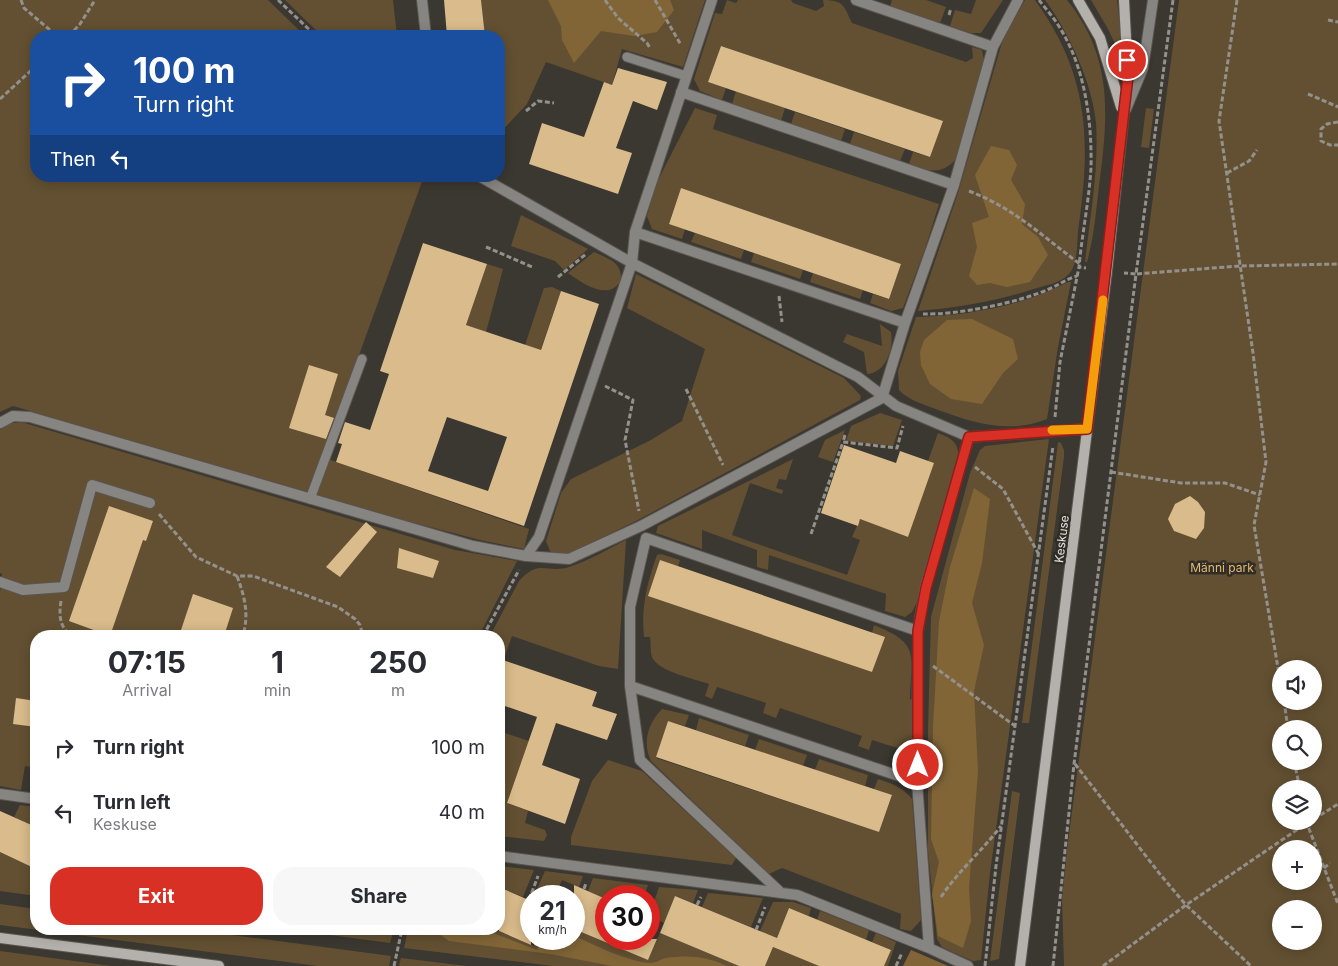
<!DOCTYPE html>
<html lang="en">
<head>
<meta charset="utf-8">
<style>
  body { margin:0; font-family:Inter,sans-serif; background:#f7f7f7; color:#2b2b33; height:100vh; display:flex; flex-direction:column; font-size:19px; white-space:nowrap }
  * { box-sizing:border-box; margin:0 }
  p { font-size:16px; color:#7c7c81 }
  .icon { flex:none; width:28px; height:28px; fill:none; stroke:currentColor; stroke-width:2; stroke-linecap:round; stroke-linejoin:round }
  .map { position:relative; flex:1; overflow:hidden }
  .panel { position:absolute; left:30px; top:630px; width:475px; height:305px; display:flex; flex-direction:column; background:#fff; border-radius:20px; box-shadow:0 2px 12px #0003 }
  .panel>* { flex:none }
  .banner { position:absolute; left:30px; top:30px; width:475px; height:152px; border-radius:20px; box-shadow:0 2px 12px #0003; background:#1a4fa0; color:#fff; overflow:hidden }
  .tools { position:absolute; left:1272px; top:660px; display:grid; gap:10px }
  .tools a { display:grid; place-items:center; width:50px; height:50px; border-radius:50%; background:#fff; box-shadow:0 2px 12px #0003; font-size:25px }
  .speed { position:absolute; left:520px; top:885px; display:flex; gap:10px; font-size:25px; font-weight:700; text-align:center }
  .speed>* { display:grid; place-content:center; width:65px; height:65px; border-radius:50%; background:#fff; box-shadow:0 2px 12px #0003; line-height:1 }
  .speed small { font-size:12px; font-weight:400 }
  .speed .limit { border:8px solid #d22; background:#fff; color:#111 }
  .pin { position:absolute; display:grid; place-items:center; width:42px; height:42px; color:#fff; margin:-21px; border:2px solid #fff; border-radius:50%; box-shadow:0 1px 5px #0007 }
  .me { position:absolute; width:55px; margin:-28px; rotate:0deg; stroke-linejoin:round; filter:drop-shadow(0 0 4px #0008) }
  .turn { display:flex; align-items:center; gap:18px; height:105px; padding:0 20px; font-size:22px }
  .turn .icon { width:65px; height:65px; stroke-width:2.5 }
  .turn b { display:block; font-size:35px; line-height:42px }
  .then { display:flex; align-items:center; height:48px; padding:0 20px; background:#0003; gap:10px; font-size:19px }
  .eta { display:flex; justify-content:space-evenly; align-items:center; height:85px; text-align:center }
  .eta b { font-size:30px; font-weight:700; line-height:35px }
  .primary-button { display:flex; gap:10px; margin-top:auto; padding:10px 20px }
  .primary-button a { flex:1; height:58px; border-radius:20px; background:#d93025; color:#fff; font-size:20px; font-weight:700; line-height:58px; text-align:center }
  .primary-button a+a { background:#f7f7f7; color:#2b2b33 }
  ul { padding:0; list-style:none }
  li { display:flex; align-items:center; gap:15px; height:65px; padding:0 20px }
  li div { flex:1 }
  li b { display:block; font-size:19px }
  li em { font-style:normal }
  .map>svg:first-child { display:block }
  .green { fill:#635032; fill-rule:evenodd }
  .forest { fill:#816537 }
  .building { fill:#dabb8b; fill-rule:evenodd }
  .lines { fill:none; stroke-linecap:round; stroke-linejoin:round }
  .service-casing { stroke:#595550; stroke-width:11 }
  .minor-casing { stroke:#595550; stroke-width:12 }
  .tertiary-casing { stroke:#595550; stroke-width:12 }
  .secondary-casing { stroke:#595550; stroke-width:12 }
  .path { stroke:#94918c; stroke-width:3; stroke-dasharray:5 2.5; stroke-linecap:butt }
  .service { stroke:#878582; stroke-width:9 }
  .minor { stroke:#878582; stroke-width:10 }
  .tertiary { stroke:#878582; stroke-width:10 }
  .secondary { stroke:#b4b1ac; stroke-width:10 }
  .route-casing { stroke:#8d1f18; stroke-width:12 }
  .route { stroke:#d93025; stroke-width:9 }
  .slow { stroke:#f59e0b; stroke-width:9 }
  .labels { text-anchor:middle; stroke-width:5; stroke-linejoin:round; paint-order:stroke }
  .street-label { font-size:12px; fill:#e2e0dc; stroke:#302d27 }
  .park-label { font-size:12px; fill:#e5b972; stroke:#302d27 }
</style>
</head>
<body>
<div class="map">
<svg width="1338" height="966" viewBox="0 0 1338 966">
  <rect width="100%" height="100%" fill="#3b3731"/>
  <!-- green -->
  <path class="green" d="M0,0h268l37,36h-269v140h388l-102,281 207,72 -5,20 -44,-9 -73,-19 -394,-115 -13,6z
    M285,0h108l4,36h-75z
    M481,0h224l-22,67 -61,-18 -10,36 -66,-23 -19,42 -28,30v-98h-14z
    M727,0l9,3 2,-3h53l2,3 23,8 8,-5 -1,-6c21,0 21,6 29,23l114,39 7,-4 -1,-11 10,3 2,10 -28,99c-15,17 -28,12 -47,5l4,-12 17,5 12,-36 -221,-75 -13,36 18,6 -4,12 -22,-9 -6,-12 21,-66 7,1z
    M892,0h34l20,7 -6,16 -50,-17z
    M976,0h27l-22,33h-10l-21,-7 5,-16 16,4z
    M1025,0h10c55,76 56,142 43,231 -1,13 0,35 -10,44 -8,8 -21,10 -31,13 -39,13 -78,20 -119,23l40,-118 45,-154z
    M1045,0h22c47,58 41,117 32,186 -3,26 -5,51 -12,76h-2c5,-45 14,-93 11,-139 -4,-41 -27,-90 -51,-123z
    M1091,0h26l5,45 -6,1 -8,-17z
    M1179,0h159v966h-274l-2,-67 5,-49zM1281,669h33v32h-33zM1281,729h33v32h-33zM1281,789h33v32h-33zM1281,849h33v32h-33zM1281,909h33v32h-33z
    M736,91l49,17 -4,13 -49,-17z
    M695,108l22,7 -4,14 226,75 -14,45 -22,59 -12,3 -21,-8 3,-9 16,5 12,-35 -220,-76 -12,35 16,6 -3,10 -30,-10 -5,-13 10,-34z
    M1146,108l8,1 -5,39 -8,-1z
    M795,112l50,17 -4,12 -50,-17z
    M854,132l51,17 -5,12 -50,-17z
    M521,215l67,34 -24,21 -9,-9 -44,-15z
    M695,233l49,17 -3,9 -50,-17z
    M594,252c13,6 31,11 26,30 -13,19 -38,1 -52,-9z
    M754,253l49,17 -3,9 -49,-17z
    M487,264l16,5 -17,63 -20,-7z
    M813,273l50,17 -3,9 -50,-17z
    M636,274l208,104 17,18 -1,4 -222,120 -70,34h-13l-5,-3 -4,-10 15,-48 10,-14 78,-38 33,-20 23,-72 -78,-41z
    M1068,282h3l-13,65 -11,72c-39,16 -77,3 -114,-11 -12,-5 -25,-8 -34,-18l-1,-19 18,-54c50,-1 107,-11 152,-35z
    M552,287l9,4 -25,72 -15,-6 23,-69z
    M880,324l11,8c3,16 -5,41 -24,42l-3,-22 -21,-10 4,-8 35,12z
    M880,413l22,7 -9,26 -47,-5 5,-15z
    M21,422l434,128 62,11 -38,75h-443v132l-11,-2 -4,24 -21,-4v-193l2,-19 -2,-1v-146l6,-3z
    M845,430l-12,32 -15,-5 7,-17z
    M938,433c13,5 21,9 20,24l-42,147 -4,8 -7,5 -20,-6 1,-17 -117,-39 -1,15 -11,-3v-17l-55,-20v19l-46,-16 2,-7 135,-67 -7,21 -7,-1 -3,9 7,2 -1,4 -32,-11 -18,52 115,40 13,-35 -8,-3 8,-18 48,18 25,-74 -5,-2z
    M1049,439l-59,434 -9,87 -8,1 -23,-10 -8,-4 -5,-8 -9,-88v-121l3,-113 39,-144 10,-23 5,-4z
    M1058,442l3,1 3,7v7l-35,266h-7z
    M626,540l-8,129 -19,-3 -87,-30 -13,37v-37h-9l29,-55c20,-23 28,-7 50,-14 19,-6 39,-18 57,-27z
    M661,554l19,6 -2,6 194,106 12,-35 -12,-4 2,-8c47,19 37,29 36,74l4,2 -1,52 -41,-13 -3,10 -11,-4 4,-10 -82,-28 -4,10 -13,-5 3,-10 -49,-16 -5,12 -7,-3 4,-12c-14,-5 -52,-13 -57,-27 -2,-6 -1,-14 -2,-20h-6c-3,-30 3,-54 13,-82z
    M662,709l27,6 -4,11 -17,-5 -12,37 223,74 13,-36 -18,-7 4,-10c14,5 25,8 34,20l9,121 -10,11 -11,-2 1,-15 -119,-46 -13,6 -118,-113c-9,-18 -3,-38 11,-52z
    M699,718l50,17 -4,11 -49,-16z
    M499,731l30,10 -22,62 21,8 -3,12 20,7 2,5 -3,6 -45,-5z
    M759,739l48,16 -4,11 -48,-16z
    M819,759l49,16 -3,11 -50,-16z
    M608,760l34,11 94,87 -4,7 -161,-20v-8l21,-56z
    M1012,791l8,2 -21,166 -9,2z
    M20,805l16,2v20l-22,-10z
    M0,852l36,17v27l-36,-5z
    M499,866l35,4 -11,27 -24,-10z
    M545,871l38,5 -4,11 -17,-7 -7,16h-21z
    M593,878l55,7 -4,11h-38v3l-18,-8z
    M659,887l39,3 -5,13 -18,-7 -11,27 -15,-7z
    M708,893l55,5 -12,29 -49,-20z
    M773,902h20l18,6 -2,8 -20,-8 -12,30 -17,-7z
    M0,904l36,5v20h151l204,27 -2,10h-71l-318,-41z
    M820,911l49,19 -3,10 -49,-20z
    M285,929h109l-4,14z
    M408,929h85l41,17 3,-7h37v-10l74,31 12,-27 79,33h-186l-149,-18z
    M876,933l20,9 -8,24h-4l7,-16 -19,-8z
    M773,947l46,19h-54z
    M0,951l112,15h-112z
    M401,958l66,8h-68z"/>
  <!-- forest -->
  <path class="forest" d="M548,0h122l4,10 -17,22 -23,4 -33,-5 -27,32 -12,-23 -1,-14z
    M991,146l18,4 8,15 -6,15 14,24 -3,20 16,13 10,18 -18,27 -23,5 -17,-4 -13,2 -8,-9 8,-29 -5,-24 17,-6 -14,-42z
    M972,319l41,20 5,20 -15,14 -21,31 -31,-5 -21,-15 -9,-19 -1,-13 4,-12 23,-20z
    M974,488l16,11 -8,64 -10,40 12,42 -10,46 4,80 -9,117 2,33 -8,27 -25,-12 -6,-42 7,-32 -8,-23 2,-112 6,-106 11,-54z
    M433,929h50l54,21 5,-11h32v-4c16,9 58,28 77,28 5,0 10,-4 15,-5 21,-3 41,-2 60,8h-114l-62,-12 -101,-13z
    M911,950l35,15 2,1h-45z"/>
  <!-- building -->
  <path class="building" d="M444,0h37l4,36h-38z
    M721,46l222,75 -13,36 -222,-75z
    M618,68l49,14 -10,28 -24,-9 -17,47 16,5 -14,41 -89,-30 13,-41 42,14 20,-55 8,3z
    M681,188l220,76 -12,35 -220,-75z
    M423,243l64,21 -21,61 75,25 20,-59 38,13 -75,222 -188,-64 6,-18 -4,-1 7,-21 25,8 19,-56 -9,-3zM447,417l60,20 -19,54 -60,-20z
    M309,365l29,9 -13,41 9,3 -8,21 -37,-11z
    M844,445l52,18 4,-12 34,12 -26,74 -48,-18 -2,7 -37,-13z
    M1190,496l8,6 7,10 -1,16 -8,11 -22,-8 -6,-12 7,-15z
    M109,506l44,15 -7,20 -3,-1 -33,96 -41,-15z
    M366,522l11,10 -37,45 -14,-10z
    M399,548l40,13 -6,17 -36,-10z
    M660,560l225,77 -13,35 -224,-76z
    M193,594l40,14 -9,28h-45z
    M503,660l94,32 -5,14 25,8 -10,26 -51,-17 -14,42 38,14 -15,45 -58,-21 30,-86 -38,-13v-31z
    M16,698l20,3v26l-23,-3z
    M668,721l224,74 -13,37 -223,-75z
    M0,811l36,16v42l-36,-17z
    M574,885l32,14v40h51l-9,21 -74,-31z
    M499,887l32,14v44l-32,-14z
    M675,896l102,42 12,-30 102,42 -7,16h-65l-46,-19 -8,19h-26l-79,-33z"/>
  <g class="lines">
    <!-- service casing -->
    <g class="service-casing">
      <path id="service" d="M627,57l59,19
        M310,499l52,-140"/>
    </g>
    <!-- minor casing -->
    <g class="minor-casing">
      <path id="minor" d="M422,0l4,36
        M856,0l137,47
        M681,92l273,93
        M479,176l153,87 226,114 38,29 73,31 118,-8
        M635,232l270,91
        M0,423l13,-7 17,1 443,129 53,10 43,3 72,-33 241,-128 23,-75 49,-138 39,-138 25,-47
        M526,556l13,-19 93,-274 3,-31 77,-232
        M0,582l23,8 41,-3 28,-102 58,18
        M630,686l287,96
        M0,794l36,5
        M499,856l298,39 132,53 39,18
        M779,891l-139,-131 -10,-74v-79l16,-69 272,93
        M929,948l-12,-166 1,-151 7,-43 44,-151"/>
    </g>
    <!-- tertiary casing -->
    <g class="tertiary-casing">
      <path id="tertiary" d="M1126,109l17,-41 10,-68"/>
    </g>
    <!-- secondary casing -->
    <g class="secondary-casing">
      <path id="secondary" d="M1078,0l22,38 21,69
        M0,938l219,28
        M1020,966l87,-695 21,-195 -4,-76"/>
    </g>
    <!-- path -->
    <path class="path" d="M21,0l3,8 33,28
      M278,0l38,36
      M605,0l13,18 29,25 3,5
      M655,0l26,45
      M1039,0c7,9 15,18 21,28 25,40 32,93 31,140 -2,33 -9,66 -12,99l7,1
      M1173,0l-37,274 103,-8 99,-2
      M1237,0l-18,121 34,232 13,109 -12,63 27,161
      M949,15l2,-7
      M1328,20l10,2
      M69,36l11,-12 15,-24
      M1308,94l30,13
      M0,99l36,-33
      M526,111l12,-10 16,2
      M1338,122l-11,2 -6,5v12l9,4h8
      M1227,173l22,-12 8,-11
      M969,191c45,17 73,45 111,73
      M486,247l46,20
      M558,277l28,-23
      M779,296l3,26
      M923,314c34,1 95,-11 126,-25 10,-4 17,-10 28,-13
      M605,386l28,14 -8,40 14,71
      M686,389l37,76
      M1055,417l5,-55 19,-95
      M845,435l-2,7 54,6 6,-22
      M975,467l28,22 35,64
      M1111,472l70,11h44l35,12
      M159,514l37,43 41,19h16l85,31 17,12 5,6 3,11
      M811,534l32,-92
      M237,576c8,22 12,37 6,60
      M61,601c-2,14 -2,25 10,35
      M139,636c10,-4 19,-7 28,0
      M483,636l36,-66
      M933,666l82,60
      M1284,701l4,28
      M1294,761l6,28
      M1075,764l84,109 27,32 65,61
      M1314,819l24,-15
      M1306,821l32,83
      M1324,868l6,-5
      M584,889l2,-6
      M941,897c18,-27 41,-46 60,-71
      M529,900l9,-24
      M697,905l4,-8
      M756,930l9,-23
      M394,966l8,-37
      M896,966l6,-13
      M985,966l11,-100 57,-420
      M1053,966l21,-202 62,-490 -12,-1
      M1103,966l83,-61 124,-84"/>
    <!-- service -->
    <use href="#service" class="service"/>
    <!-- minor -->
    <use href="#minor" class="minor"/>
    <!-- tertiary -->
    <use href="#tertiary" class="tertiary"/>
    <!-- secondary -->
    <use href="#secondary" class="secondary"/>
  </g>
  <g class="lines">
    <!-- route casing -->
    <g class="route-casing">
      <path id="route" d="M918,765v-134l8,-43 43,-151 118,-8 41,-353 -1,-16"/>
    </g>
    <!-- route -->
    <use href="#route" class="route"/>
    <!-- slow -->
    <path class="slow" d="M1052,430l35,-1 16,-129"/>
  </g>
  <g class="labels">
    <!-- street labels -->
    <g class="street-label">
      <text transform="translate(1062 539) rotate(-83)" y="4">Keskuse</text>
    </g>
    <!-- park labels -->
    <g class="park-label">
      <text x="1222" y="572">Männi park</text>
    </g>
  </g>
</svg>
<div class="tools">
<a><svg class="icon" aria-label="sound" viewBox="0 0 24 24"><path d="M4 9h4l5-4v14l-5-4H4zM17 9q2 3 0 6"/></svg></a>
<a><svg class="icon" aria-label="search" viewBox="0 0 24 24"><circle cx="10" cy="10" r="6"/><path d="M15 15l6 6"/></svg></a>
<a><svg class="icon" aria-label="layers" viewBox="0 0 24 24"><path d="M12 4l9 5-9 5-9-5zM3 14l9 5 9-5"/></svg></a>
<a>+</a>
<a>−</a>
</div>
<div class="speed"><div>21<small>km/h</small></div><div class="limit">30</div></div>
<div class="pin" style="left:1127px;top:60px;background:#d93025"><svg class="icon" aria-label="arrive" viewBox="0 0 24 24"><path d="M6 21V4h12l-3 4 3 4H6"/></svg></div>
<svg class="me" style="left:918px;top:765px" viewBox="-20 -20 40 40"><circle r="17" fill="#d93025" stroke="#fff" stroke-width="3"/><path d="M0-11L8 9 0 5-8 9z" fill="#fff"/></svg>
<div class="banner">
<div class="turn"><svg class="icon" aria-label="right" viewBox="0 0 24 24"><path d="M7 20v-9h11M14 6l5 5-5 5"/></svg><div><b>100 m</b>Turn right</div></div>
<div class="then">Then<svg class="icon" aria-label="left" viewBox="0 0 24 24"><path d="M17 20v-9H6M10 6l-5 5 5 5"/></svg></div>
</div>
<section class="panel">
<div class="eta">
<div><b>07:15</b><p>Arrival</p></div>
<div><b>1</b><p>min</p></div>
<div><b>250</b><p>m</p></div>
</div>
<ul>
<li><svg class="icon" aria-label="right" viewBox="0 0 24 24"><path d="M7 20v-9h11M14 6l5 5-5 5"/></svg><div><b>Turn right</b></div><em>100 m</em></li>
<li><svg class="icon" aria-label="left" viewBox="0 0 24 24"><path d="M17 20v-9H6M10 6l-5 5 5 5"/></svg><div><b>Turn left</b><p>Keskuse</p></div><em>40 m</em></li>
</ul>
<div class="primary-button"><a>Exit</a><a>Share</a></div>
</section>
</div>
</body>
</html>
